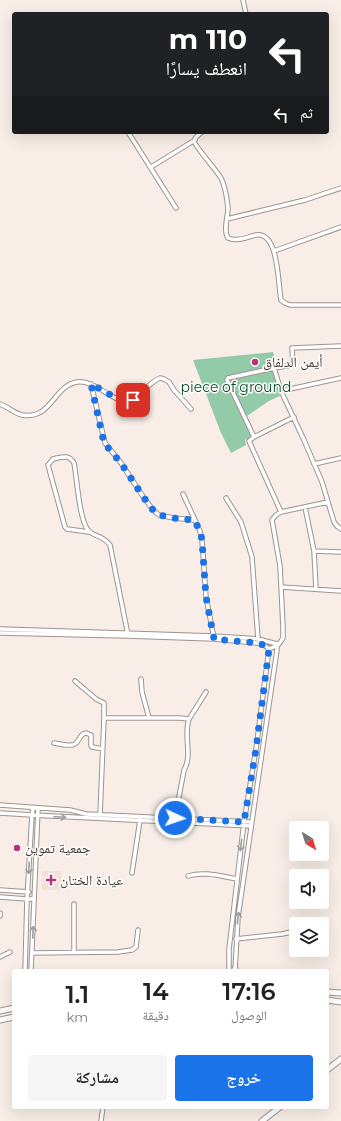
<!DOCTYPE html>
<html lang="ar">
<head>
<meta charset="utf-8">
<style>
  body { margin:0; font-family:Montserrat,"Noto Naskh Arabic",sans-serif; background:#f6f6f6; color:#222; direction:rtl; height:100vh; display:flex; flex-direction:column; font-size:15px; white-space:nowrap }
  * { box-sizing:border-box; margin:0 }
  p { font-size:13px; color:#767676 }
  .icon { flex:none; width:22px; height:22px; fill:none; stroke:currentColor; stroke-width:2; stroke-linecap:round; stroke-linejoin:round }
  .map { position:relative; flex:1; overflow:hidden; direction:ltr }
  .drawer { position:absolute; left:12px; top:969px; width:317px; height:140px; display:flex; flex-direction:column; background:#fff; border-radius:4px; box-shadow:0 4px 16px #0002; direction:rtl }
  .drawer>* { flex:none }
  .hud { position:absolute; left:12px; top:12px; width:317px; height:122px; border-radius:4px; box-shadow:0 4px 16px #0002; direction:rtl; background:#202124; color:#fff; overflow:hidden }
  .needle { width:26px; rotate:142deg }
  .fabs { position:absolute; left:289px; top:821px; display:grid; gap:8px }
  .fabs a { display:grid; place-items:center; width:40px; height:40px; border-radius:4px; background:#fff; box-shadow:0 4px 16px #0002; font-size:20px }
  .pin { position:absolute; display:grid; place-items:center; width:34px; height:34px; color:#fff; margin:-17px; border-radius:8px; box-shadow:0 2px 6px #0006 }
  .me { position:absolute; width:44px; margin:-22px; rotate:93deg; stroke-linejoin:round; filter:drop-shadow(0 0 3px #0008) }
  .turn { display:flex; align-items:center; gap:14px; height:84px; padding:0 16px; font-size:18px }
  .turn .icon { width:52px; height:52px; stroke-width:2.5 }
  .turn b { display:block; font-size:28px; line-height:34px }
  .then { display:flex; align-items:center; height:38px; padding:0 16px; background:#0003; gap:8px; font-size:15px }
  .eta { display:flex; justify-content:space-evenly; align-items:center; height:68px; text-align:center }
  .eta b { font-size:24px; font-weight:600; line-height:28px }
  .primary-button { display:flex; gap:8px; margin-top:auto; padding:8px 16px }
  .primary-button a { flex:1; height:46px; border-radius:4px; background:#1a73e8; color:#fff; font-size:16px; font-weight:600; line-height:46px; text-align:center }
  .primary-button a+a { background:#f6f6f6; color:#222 }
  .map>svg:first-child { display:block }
  .built { fill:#f3e2d7 }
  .green { fill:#93cba8 }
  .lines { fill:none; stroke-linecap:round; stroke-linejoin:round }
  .minor-casing { stroke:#9e948e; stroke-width:5.5 }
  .secondary-casing { stroke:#9e948e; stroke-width:7 }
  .minor { stroke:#fff; stroke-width:3.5 }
  .secondary { stroke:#fff; stroke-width:5 }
  .oneway { stroke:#9e9c9c }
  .route { stroke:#1a73e8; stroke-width:7; stroke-dasharray:0 12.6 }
  .poi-dot { fill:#b8357d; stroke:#fffdfb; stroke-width:1.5 }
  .labels { text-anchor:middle; stroke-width:3; stroke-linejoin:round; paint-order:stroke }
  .poi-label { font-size:14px; fill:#3e3a38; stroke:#fffdfb; text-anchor:start }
  .park-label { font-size:14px; fill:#074f2e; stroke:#fffdfb }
</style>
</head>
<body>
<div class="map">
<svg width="341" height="1121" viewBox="0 0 341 1121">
  <rect width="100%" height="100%" fill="#f8eee7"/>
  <!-- built -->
  <path class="built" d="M42,871h19v19h-19z"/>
  <!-- green -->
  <path class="green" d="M273,352l8,32 -3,3v3l2,6 -11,5 -22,15 4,9 -3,2 3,-1 4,9 -10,5 1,5 -15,8 -10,-20 -28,-73z"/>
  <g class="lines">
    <!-- minor casing -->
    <g class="minor-casing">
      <path id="minor" d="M243,0l3,14
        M128,132l48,76
        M202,132c-2,2 -7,5 -8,9 0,4 23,30 27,37 4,8 6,20 7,30 0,8 -5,22 0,30 9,4 19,-1 28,-3 23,-4 22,50 25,65l4,3 5,2h51
        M151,167l44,-27
        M227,219l78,-19 36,-12
        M274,251l67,-24
        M274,368l7,23 23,49 18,42 12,40 3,4 4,3
        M91,384l14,59 16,20 21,32 11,15 6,5 15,3 20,2
        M281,391l60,-13
        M0,404c8,3 14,9 22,11 30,5 31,-29 55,-33 19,-3 38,24 54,18 9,-3 18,-18 29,-22l4,1 5,3 5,8 17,19
        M254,437l-27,-57 1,-2 46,-10 19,-3 -1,-17 49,-2
        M314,464l27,-6
        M183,494l17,37 2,9 4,57 8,41
        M226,498l15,24 11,35 6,82
        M305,507l9,44 2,38
        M281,512l-32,-71 5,-4 40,-20
        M89,532l-22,-3 -2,-2 -17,-62 5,-6c9,-2 16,-5 21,4 3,15 5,56 14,67 5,7 14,4 22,15l18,90
        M314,551l27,1
        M281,587l60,4
        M0,629l214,7 44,3 19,5v6l-39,267 -3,54
        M0,633l128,3 86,3 43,4 7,2 5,4 -13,100 -12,73 -15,127v22
        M269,649l9,-4 3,-4 2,-3v-11l-3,-61 -8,-46 4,-5 5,-3 47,-10
        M141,679l1,13 7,26
        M75,681l21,18 8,4v15l-4,98
        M104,718h76l9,1c-6,17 4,36 -5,51l-9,48
        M189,719l17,-27
        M54,743c6,1 16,4 21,1 5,-3 4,-10 11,-11l5,2v11l1,1 11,2
        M0,805l70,5 16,4 165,8
        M33,808l-1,7 219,11
        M0,813l32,2 -5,84h7
        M132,873l8,-53
        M188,876c16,-5 32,0 49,3
        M0,890l29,2
        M0,897l27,2 -2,72
        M0,913v3
        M236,939l46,-5 14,-3
        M74,952v-48
        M32,953l86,-1 14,-2 4,-3 2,-17
        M0,957l10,-5
        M31,971l7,-162
        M101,1121l2,-14"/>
    </g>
    <!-- secondary casing -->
    <g class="secondary-casing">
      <path id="secondary" d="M235,969v2
        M327,992l14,1
        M327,1000l14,2
        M0,1011l14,-3
        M0,1020l14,-3
        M327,1070l14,-11
        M262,1121l18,-14"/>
    </g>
    <!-- minor -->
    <use href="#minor" class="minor"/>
    <!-- secondary -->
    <use href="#secondary" class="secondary"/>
  </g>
  <!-- one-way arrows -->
  <defs><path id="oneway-shaft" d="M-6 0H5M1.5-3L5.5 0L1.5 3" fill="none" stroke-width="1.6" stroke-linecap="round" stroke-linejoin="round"/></defs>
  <g class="oneway">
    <use href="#oneway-shaft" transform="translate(60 817) rotate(3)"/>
    <use href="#oneway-shaft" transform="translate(241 845) rotate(97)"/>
    <use href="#oneway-shaft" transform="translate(29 868) rotate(93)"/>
    <use href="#oneway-shaft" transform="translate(238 918) rotate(-84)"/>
    <use href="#oneway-shaft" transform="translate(33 932) rotate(-88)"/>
  </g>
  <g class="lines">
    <!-- route -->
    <path class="route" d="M133,400l-8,1 -5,-1 -29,-16 13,59 17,20 21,32 11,15 6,5 15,3 20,2 6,11 2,9 4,57 8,42 43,4 7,2 5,4 -13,100 -12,73 -69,-4"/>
  </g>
  <!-- markers -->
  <g class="poi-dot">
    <circle cx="255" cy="362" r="4"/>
    <circle cx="17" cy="848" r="4"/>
    <path d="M49 874h4v4h4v4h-4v4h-4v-4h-4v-4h4z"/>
  </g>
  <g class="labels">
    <!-- poi labels -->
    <g class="poi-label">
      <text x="263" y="367">أيمن الدلفاق</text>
      <text x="25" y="853">جمعية تموين</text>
      <text x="60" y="885">عيادة الختان</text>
    </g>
    <!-- park labels -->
    <g class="park-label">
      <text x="236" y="392">piece of ground</text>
    </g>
  </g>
</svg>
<div class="fabs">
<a><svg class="needle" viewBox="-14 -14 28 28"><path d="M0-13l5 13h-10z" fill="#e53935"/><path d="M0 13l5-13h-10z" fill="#767676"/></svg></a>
<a><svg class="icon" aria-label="sound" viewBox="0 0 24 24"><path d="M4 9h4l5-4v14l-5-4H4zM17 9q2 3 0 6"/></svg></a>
<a><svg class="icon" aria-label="layers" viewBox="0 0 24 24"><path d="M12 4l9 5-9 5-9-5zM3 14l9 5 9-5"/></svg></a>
</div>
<div class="pin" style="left:133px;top:400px;background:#d93025"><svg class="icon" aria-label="arrive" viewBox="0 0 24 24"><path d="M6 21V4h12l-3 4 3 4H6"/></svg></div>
<svg class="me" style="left:175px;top:818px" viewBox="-20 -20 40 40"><circle r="17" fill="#1a73e8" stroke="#fff" stroke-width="3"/><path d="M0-11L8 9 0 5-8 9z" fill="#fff"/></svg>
<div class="hud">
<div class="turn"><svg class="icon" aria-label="left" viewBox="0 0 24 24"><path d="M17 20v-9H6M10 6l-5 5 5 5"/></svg><div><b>110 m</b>انعطف يسارًا</div></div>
<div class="then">ثم<svg class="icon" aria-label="left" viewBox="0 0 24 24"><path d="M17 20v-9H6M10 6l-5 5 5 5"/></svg></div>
</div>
<section class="drawer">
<div class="eta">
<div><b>17:16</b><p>الوصول</p></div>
<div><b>14</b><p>دقيقة</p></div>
<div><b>1.1</b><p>km</p></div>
</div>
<div class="primary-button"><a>خروج</a><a>مشاركة</a></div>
</section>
</div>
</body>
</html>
